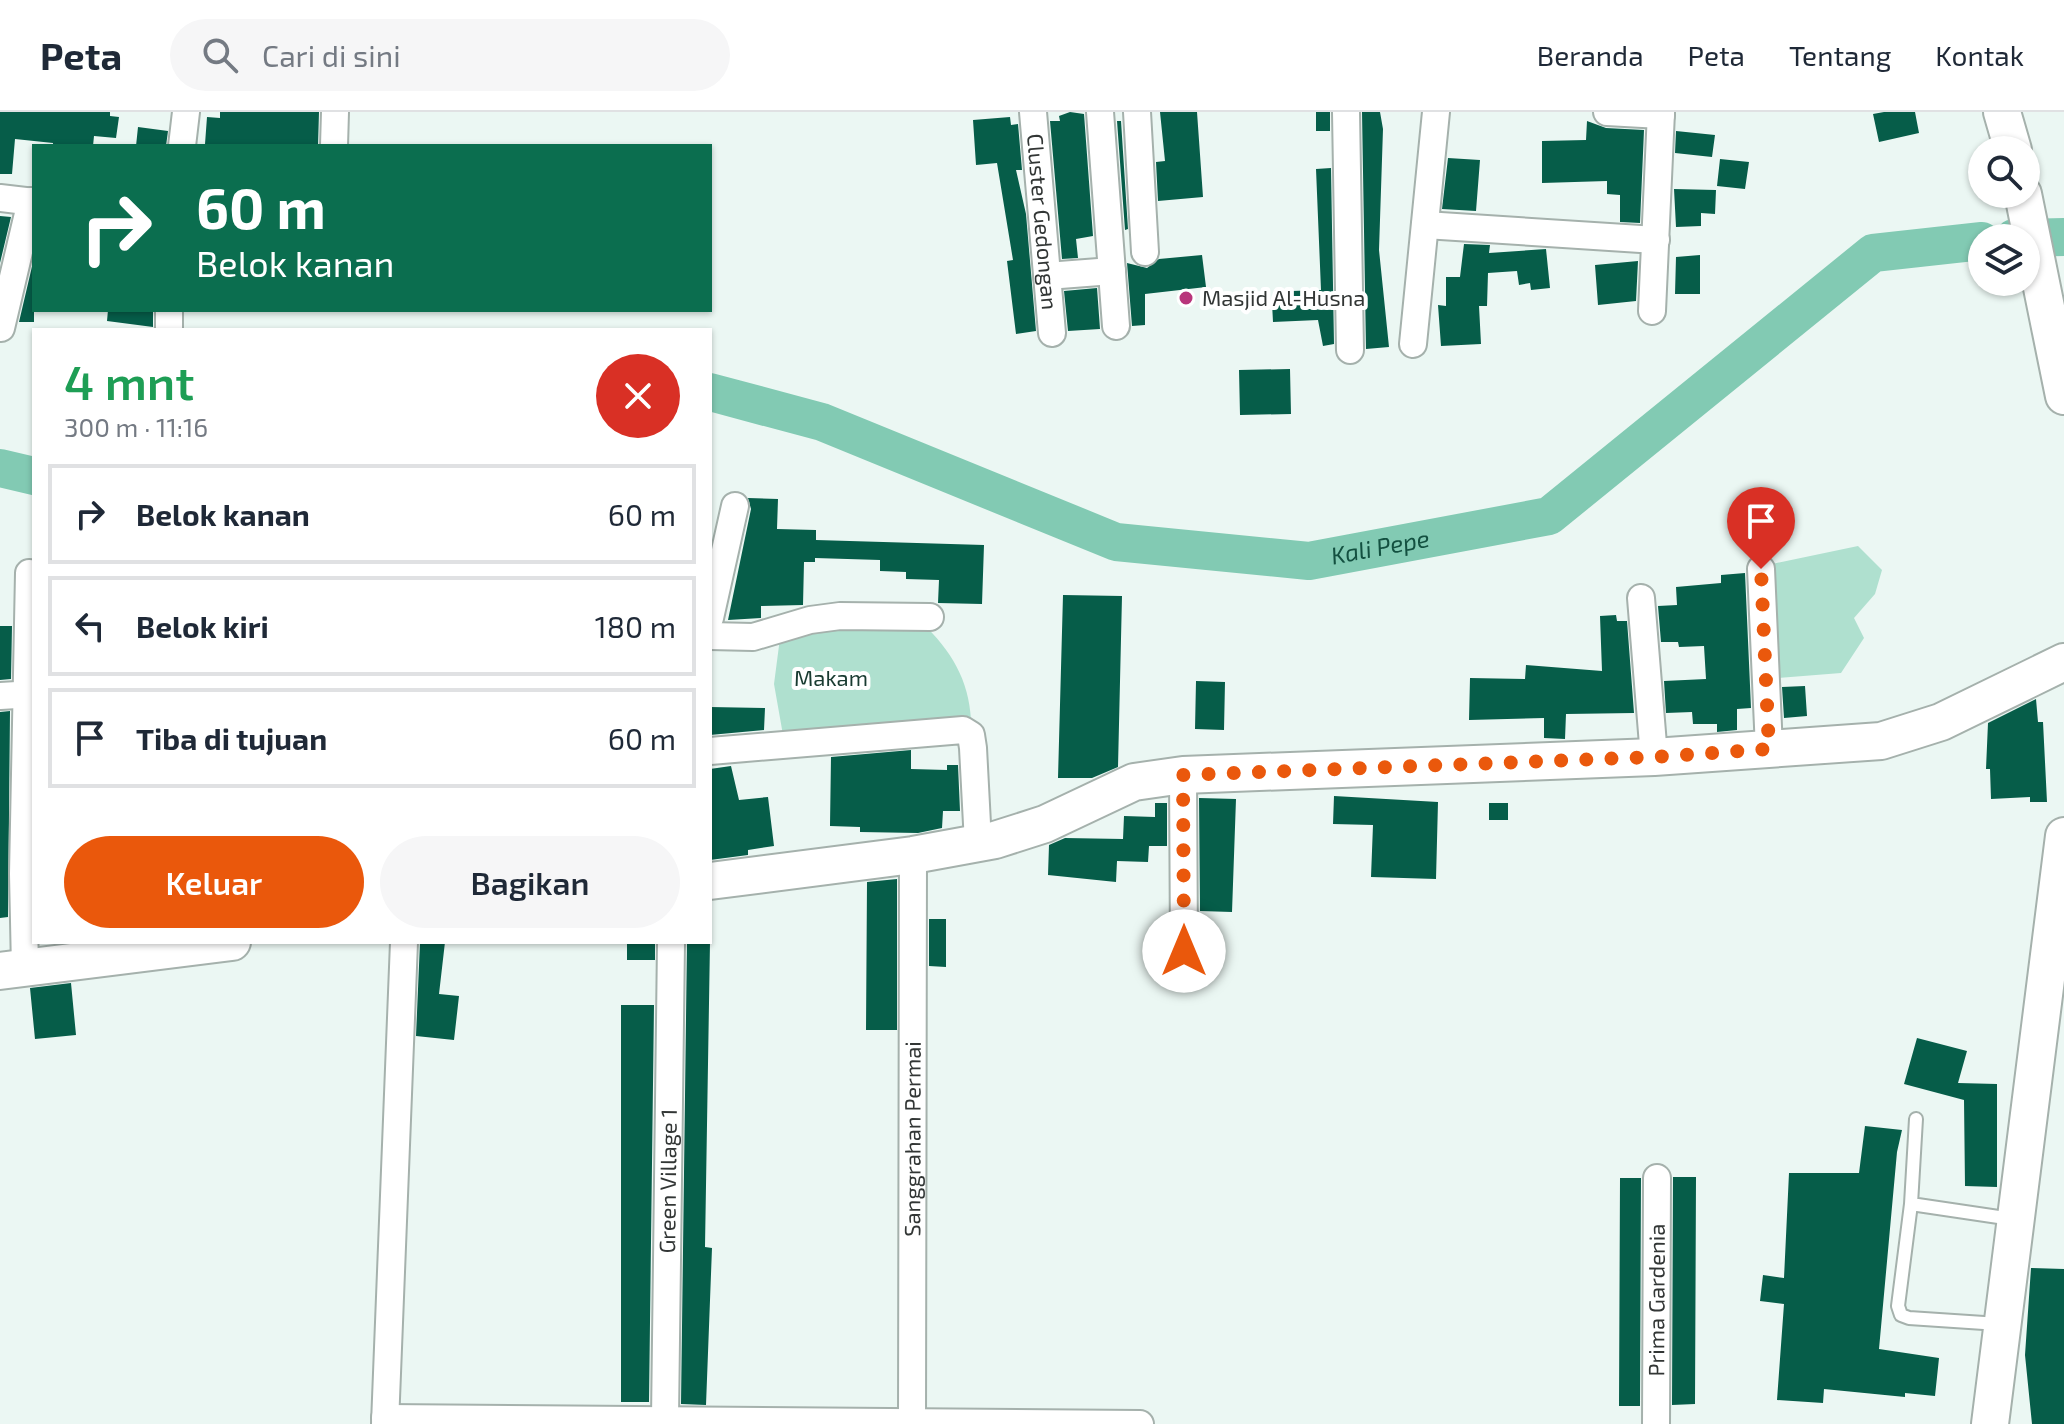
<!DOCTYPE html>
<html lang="id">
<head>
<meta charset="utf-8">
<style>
  body { margin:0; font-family:"Exo 2",sans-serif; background:#f6f6f7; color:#1f2937; height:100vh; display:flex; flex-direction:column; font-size:30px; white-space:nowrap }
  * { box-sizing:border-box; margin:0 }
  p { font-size:26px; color:#747a83 }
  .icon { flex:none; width:44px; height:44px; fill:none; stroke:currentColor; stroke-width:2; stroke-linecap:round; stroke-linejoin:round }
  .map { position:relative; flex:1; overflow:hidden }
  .details { position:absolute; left:32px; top:216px; width:680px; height:616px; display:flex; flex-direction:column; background:#fff; border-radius:0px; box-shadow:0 2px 6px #0004 }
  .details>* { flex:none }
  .hud { position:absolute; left:32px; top:32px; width:680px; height:168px; border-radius:0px; box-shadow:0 2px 6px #0004; background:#0b6e4f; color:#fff; overflow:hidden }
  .fabs { position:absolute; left:1968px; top:24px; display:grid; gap:16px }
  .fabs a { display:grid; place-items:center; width:72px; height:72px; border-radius:50%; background:#fff; box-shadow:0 2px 6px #0004; font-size:40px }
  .pin { position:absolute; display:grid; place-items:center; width:68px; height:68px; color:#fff; margin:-82px -34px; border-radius:50% 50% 50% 0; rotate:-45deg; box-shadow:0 0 8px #0007 }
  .pin .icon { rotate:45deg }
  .me { position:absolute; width:88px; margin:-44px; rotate:0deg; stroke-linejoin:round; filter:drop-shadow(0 0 6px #0008) }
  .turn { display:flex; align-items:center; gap:28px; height:168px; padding:0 32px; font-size:36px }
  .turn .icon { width:104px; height:104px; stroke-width:2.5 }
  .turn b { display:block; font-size:56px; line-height:68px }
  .round { display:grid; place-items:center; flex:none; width:84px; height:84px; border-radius:42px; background:#f6f6f7 }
  .overview { display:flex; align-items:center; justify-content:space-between; height:136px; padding:0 32px }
  h1 { font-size:48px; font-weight:600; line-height:60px; color:#1e9e55 }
  .action { display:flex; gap:16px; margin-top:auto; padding:16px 32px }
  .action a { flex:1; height:92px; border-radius:48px; background:#ea580c; color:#fff; font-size:32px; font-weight:600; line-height:92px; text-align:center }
  .action a+a { background:#f6f6f7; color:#1f2937 }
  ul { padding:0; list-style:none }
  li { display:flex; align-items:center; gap:24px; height:100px; margin:0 16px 12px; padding:0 16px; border:4px solid #e0e1e3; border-radius:0px }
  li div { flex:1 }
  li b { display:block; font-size:30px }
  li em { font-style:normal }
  header { display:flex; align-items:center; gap:48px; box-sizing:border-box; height:112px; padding:0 40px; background:#fff; border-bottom:2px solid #e0e1e3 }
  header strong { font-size:38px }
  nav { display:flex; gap:44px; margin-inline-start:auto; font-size:28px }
  .search { width:560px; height:72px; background:#f6f6f7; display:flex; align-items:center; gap:20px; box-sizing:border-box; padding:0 28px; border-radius:44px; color:#747a83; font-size:30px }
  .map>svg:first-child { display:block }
  .green { fill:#afe0cf }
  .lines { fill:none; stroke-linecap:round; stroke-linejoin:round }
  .river { stroke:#82cab3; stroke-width:38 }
  .building { fill:#065d49 }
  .lane-casing { stroke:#a5b1ac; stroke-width:16 }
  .street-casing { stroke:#a5b1ac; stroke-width:30 }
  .secondary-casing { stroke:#a5b1ac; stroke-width:40 }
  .lane { stroke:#fff; stroke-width:12 }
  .street { stroke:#fff; stroke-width:26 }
  .secondary { stroke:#fff; stroke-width:36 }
  .route { stroke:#ea580c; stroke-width:14; stroke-dasharray:0 25.2 }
  .poi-dot { fill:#b8357b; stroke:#fff; stroke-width:3 }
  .labels { text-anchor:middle; stroke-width:8; stroke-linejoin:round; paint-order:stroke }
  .street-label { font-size:22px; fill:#323635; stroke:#fff }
  .poi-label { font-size:22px; fill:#323635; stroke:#fff; text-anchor:start }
  .park-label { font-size:22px; fill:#193b31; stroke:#fff }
  .water-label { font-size:24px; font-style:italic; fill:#135040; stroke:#fff }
</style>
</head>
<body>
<header>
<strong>Peta</strong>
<div class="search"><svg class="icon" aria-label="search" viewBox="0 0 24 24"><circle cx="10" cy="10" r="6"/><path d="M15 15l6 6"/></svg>Cari di sini</div>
<nav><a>Beranda</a><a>Peta</a><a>Tentang</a><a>Kontak</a></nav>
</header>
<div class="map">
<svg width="2064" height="1312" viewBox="0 0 2064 1312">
  <rect width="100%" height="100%" fill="#ebf7f3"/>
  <!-- green -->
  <path class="green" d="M1858,434l24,24 -7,24 -21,24 10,20 -23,35 -63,5 -11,-113z
    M922,511c29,27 47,57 49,97l-188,15 -9,-51 6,-46 26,-12z"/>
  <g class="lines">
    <!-- river -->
    <g class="river">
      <path d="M2014,126l50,-1"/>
      <path id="s1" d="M710,280l112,30 294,120 193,19 240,-45 324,-263 109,-12"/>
      <path d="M0,356l34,8"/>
    </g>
  </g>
  <!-- building -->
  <path class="building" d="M0,0h110v4l9,1 -3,21 -22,-2 -1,10h-40v-3l-38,-4 -3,35h-12z
    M220,0h99l-1,34 -113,-2 2,-27 13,1z
    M1070,0l14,2 9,122 -17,3 2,19 -16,1 -12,-138h10l-1,-5z
    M1160,0h37l6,85 -45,4 -2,-39 9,-1z
    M1316,0h14v19h-14z
    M1362,0h18l3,17 -4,121 10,97 -23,2z
    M1884,0h31l4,21 -40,9 -6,-28z
    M1010,5l1,8 7,-1 4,46h-6l10,44 10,117 -20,3 -9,-73 6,-1 -16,-97 -21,2 -3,-45z
    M1117,9h4l7,108 -3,1z
    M1587,9l19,7 38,2 -4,93 -20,-1v-27l-13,-1v-13l-65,2v-42l44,-1z
    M138,15l30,4 -2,15h-30z
    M1676,19l39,4 -3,22 -37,-4z
    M1448,46l32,2 -4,51 -34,-2z
    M1720,47l29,3 -4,27 -28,-3z
    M1331,56l3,176 -11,2 -5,-26 -45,2 -1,-19 21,-1 -1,-11 29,-1 -5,-121z
    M1674,77l42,1 -1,24 -14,-1v13l-25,1z
    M0,104l11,1 -11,46z
    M1464,132l26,1 -1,8 57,-4 4,39 -19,2 -1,-7 -11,2 -2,-14 -29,2 -1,33h-8l2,38 -40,2 -3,-41 8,1v-29h14z
    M1202,143l4,32 -61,7v31l-13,1 -5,-63 20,5 12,-9z
    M1700,143v39h-25l1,-37z
    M34,146v64h-15z
    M1638,149l-2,40 -38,4 -3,-40z
    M1097,176l3,41 -32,2 -4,-40z
    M108,198h45v17l-46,-6z
    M1290,257l1,45 -51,1 -1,-45z
    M748,386l30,1 -1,30 39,1v10l168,5 -2,59 -44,-1 1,-23 -33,-1v-7l-26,-1v-11l-65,-2v4h-11l-1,43 -42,1v12l-33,2 23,-111z
    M1745,461l6,135 -14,1v21l-20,2v-8h-24l-1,-12 -26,1 -2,-32 42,-2 -2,-33 -25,1 -1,-5h-17l-3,-36 19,-1 -1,-18 45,-4v-8z
    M1063,483l59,1 -4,171 -26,11h-34z
    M1616,503l1,6h10l7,92 -68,1 -1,25 -21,-1v-20l-75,2 1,-42 55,1 1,-14 76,6 -2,-55z
    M0,514h12l-1,53 -11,1z
    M1196,569l29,1 -1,48 -29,-1z
    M1805,574l2,30 -23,2 -2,-31z
    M2036,587l2,23h5l4,80h-17v-5l-39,2 -1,-30h-4l2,-46z
    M710,595l55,1 -1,22 -54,5z
    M10,599l-2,206 -8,1v-206z
    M911,638v19l36,1v-5h11l2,46h-17l-1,17 -24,5 -58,-1v-5l-30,-1 1,-69z
    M731,654l8,34 29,-3 6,49 -26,4v5l-38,5v-91z
    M1334,684l104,6 -2,77 -65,-2 2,-52 -40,-1z
    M1199,686l37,1 -4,113 -32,-1z
    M1155,691h12v43h-18l-1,16 -31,-1 -1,21 -68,-7 1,-30 16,-7 58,1 1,-23 31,1z
    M1489,691h19v17h-19z
    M897,767v151h-31l1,-148z
    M929,807h17v48l-17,-1z
    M420,830h25l-6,52 20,2 -5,44 -38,-4z
    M627,830h28v18h-28z
    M687,830h23l-5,305 7,1 -6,157 -25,-1z
    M71,871l5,52 -41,4 -5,-51z
    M621,893h33l-5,397h-28z
    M1917,926l50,13 -9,32 39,1v103l-32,-1 -1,-86 -60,-16z
    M1865,1014l37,4 -5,22 -18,197 60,9 -4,38 -30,-3v4l-81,-8 -1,14 -46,-3 7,-96 -24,-3 3,-26 21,3 5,-105h70z
    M1673,1065h23l-1,227 -23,1z
    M1620,1066h21l-1,228h-21z
    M2031,1156l33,1v155h-32l-7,-69z"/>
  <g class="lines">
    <!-- lane casing -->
    <g class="lane-casing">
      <path id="lane" d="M1911,1092l5,-85
        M1999,1212l-90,-6 -8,-3 -3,-9 13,-102 101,15"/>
    </g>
    <!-- street casing -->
    <g class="street-casing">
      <g id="street">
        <path id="s2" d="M1033,0l19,221"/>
        <path d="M1100,0l16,214"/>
        <path d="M1137,0l8,140"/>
        <path d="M1346,0l4,238"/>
        <path d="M1607,0l54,3"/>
        <path d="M182,34l4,-34"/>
        <path d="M334,34l1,-34"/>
        <path d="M0,86l34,4"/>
        <path d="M1425,113l231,15"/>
        <path d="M1047,164l65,-5"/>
        <path d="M1652,199l9,-199"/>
        <path d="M1,216l30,-127"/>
        <path d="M169,217v-19"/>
        <path d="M1413,232l23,-232"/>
        <path d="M1761,457l8,180"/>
        <path d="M1641,486l13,159"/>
        <path d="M710,506l25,-112"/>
        <path d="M710,524l43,1 57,-17 30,-4 90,1"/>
        <path d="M0,584l34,-2"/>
        <path d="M710,639l253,-21 8,5 2,13 5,95"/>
        <path d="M1183,663l1,176"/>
        <path d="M25,856l-2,-94 6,-301"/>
        <path d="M385,1306l755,6"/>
        <path id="s3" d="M665,1307l6,-477"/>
        <path id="s4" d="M912,1311l1,-568"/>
        <path d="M385,1312l19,-482"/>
        <path id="s5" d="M1656,1312l1,-246"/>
      </g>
    </g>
    <!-- secondary casing -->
    <g class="secondary-casing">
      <path id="secondary" d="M2002,0l11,38
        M2023,82l41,202
        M710,769l203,-26 82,-15 50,-16 89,-42 49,-7 471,-18 227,-16 60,-19 123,-60
        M0,859l232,-29
        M1990,1312l74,-588"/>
    </g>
    <!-- lane -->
    <use href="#lane" class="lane"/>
    <!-- street -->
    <use href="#street" class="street"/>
    <!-- secondary -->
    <use href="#secondary" class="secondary"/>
  </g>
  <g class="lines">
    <!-- route -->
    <path class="route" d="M1184,839l-1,-176 471,-18 115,-8 -8,-180"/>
  </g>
  <!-- markers -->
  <circle class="poi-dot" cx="1186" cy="186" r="8"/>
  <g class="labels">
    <!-- street labels -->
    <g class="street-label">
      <text dy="8" stroke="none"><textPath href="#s2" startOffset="110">Cluster Gedongan</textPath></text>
      <text dy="8" stroke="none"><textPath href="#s4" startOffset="284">Sanggrahan Permai</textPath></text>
      <text dy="8" stroke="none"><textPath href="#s3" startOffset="238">Green Village 1</textPath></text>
      <text dy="8" stroke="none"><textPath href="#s5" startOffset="124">Prima Gardenia</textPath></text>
    </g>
    <!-- poi labels -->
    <g class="poi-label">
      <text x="1202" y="194">Masjid Al-Husna</text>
    </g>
    <!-- park labels -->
    <g class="park-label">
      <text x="831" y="574">Makam</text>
    </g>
    <!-- water labels -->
    <g class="water-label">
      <text dy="8" stroke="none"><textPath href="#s1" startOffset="700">Kali Pepe</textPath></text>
    </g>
  </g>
</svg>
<div class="fabs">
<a><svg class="icon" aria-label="search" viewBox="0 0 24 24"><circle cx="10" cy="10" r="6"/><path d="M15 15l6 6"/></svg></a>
<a><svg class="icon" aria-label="layers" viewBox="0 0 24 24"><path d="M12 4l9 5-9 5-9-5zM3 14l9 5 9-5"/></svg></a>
</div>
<div class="pin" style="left:1761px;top:457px;background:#d93025"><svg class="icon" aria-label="arrive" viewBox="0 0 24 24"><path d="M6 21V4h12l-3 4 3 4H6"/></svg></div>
<svg class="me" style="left:1184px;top:839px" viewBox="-20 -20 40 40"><circle r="19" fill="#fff"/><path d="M0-13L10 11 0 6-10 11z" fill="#ea580c"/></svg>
<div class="hud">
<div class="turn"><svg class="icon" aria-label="right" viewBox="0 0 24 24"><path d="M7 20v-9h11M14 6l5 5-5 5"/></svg><div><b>60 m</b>Belok kanan</div></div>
</div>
<section class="details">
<div class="overview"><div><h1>4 mnt</h1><p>300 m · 11:16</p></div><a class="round" style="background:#d93025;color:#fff"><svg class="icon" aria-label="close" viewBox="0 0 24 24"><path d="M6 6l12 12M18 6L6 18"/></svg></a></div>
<ul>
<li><svg class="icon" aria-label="right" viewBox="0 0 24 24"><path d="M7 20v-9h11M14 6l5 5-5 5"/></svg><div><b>Belok kanan</b></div><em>60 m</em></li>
<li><svg class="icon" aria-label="left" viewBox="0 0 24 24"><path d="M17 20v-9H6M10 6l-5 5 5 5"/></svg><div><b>Belok kiri</b></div><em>180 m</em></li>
<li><svg class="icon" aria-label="arrive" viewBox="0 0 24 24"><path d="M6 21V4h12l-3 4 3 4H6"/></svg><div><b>Tiba di tujuan</b></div><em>60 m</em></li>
</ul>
<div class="action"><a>Keluar</a><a>Bagikan</a></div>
</section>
</div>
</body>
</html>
